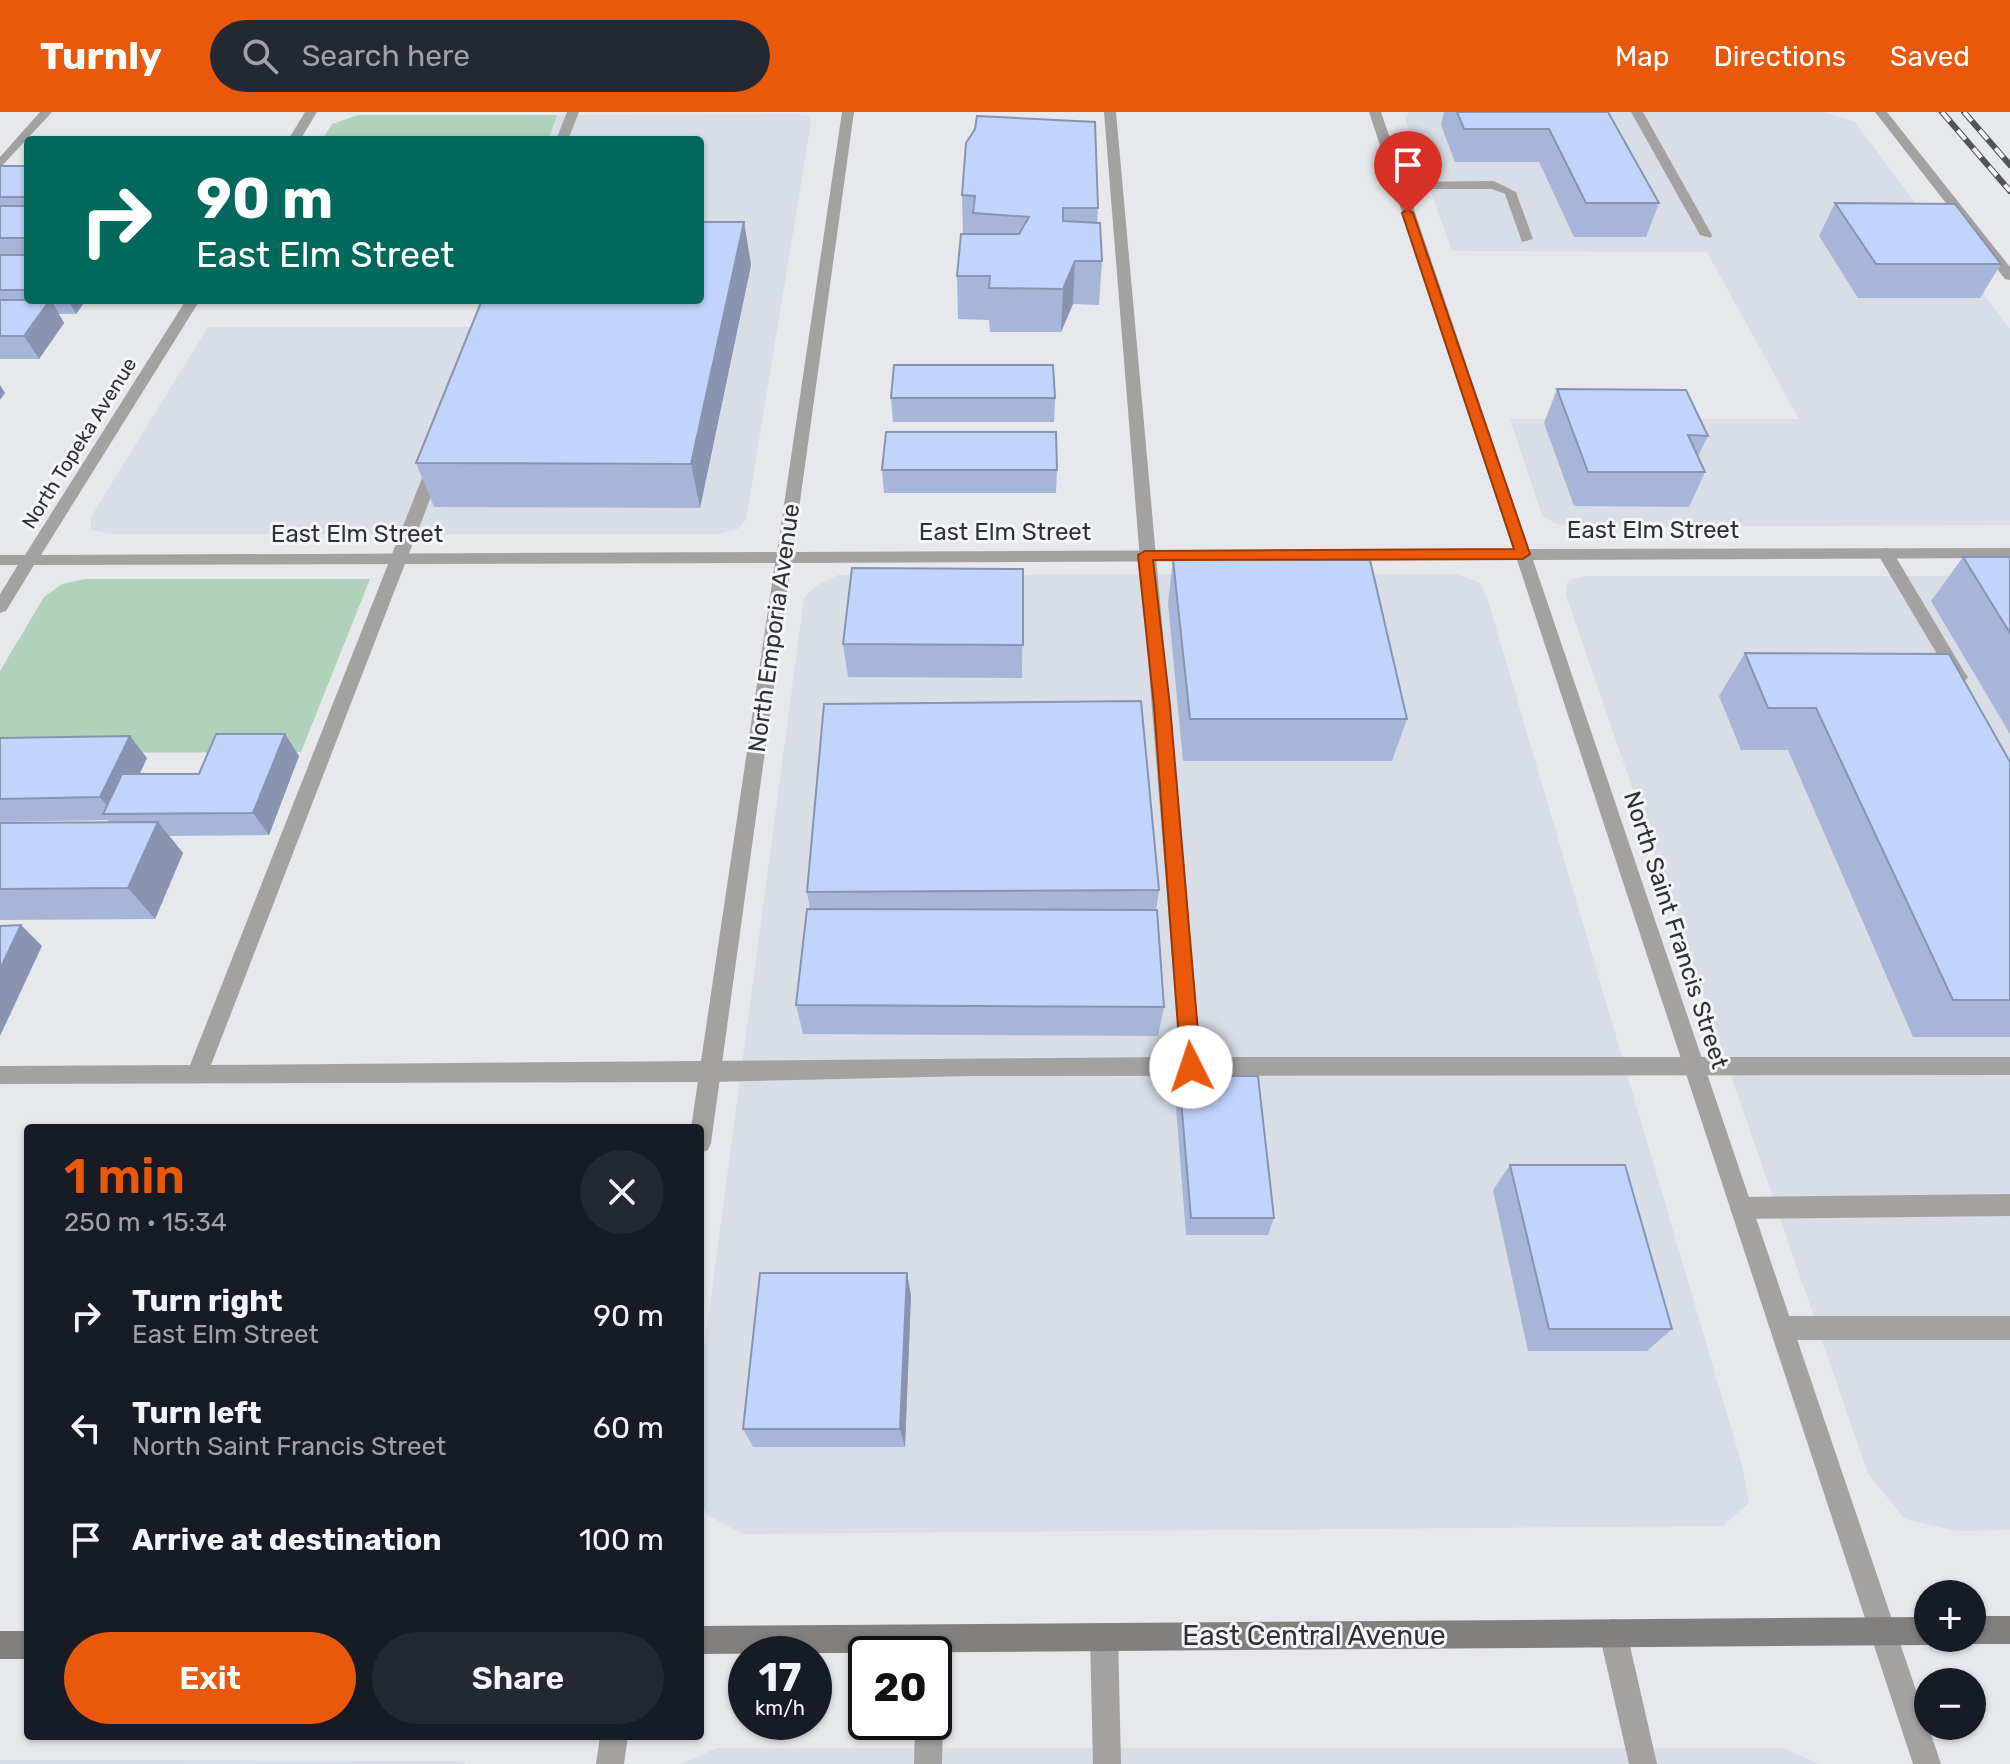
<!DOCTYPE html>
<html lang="en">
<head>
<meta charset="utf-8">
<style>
  body { margin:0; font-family:Rubik,sans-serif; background:#242831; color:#f1f3f6; height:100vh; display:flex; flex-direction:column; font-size:30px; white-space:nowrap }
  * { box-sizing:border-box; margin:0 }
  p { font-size:26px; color:#9ea1a6 }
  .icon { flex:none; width:44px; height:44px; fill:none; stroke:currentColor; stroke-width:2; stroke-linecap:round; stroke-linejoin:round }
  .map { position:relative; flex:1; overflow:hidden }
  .drawer { position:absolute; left:24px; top:1012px; width:680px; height:616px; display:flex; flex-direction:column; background:#171b24; border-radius:8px; box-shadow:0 2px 6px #0004 }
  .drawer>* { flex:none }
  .banner { position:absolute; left:24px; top:24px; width:680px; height:168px; border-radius:8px; box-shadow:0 2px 6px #0004; background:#00695c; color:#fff; overflow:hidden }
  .buttons { position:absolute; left:1914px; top:1468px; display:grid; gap:16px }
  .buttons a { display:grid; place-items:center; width:72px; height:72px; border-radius:50%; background:#171b24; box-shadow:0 2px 6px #0004; font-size:40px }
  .speed { position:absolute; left:728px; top:1524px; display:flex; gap:16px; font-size:40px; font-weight:700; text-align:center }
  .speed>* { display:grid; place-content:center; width:104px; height:104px; border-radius:50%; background:#171b24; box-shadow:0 2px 6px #0004; line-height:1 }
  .speed small { font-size:20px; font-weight:400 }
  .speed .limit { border:4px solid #111; border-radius:12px; background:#fff; color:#111 }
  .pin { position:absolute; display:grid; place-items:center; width:68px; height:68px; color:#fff; margin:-82px -34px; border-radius:50% 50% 50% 0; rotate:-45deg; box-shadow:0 0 8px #0007 }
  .pin .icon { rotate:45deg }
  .me { position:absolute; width:88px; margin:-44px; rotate:356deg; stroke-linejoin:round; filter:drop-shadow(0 0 6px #0008) }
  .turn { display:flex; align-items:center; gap:28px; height:168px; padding:0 40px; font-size:36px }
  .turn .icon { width:104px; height:104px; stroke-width:2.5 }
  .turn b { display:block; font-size:56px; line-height:68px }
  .round { display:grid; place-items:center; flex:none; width:84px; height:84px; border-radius:42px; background:#242831 }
  .overview { display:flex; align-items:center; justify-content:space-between; height:136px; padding:0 40px }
  h1 { font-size:48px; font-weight:600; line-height:60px; color:#ea580c }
  .primary-button { display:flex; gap:16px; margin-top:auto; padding:16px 40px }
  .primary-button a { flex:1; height:92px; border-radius:48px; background:#ea580c; color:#fff; font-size:32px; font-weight:600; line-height:92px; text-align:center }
  .primary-button a+a { background:#242831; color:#f1f3f6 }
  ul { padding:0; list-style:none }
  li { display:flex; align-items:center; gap:24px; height:112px; padding:0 40px }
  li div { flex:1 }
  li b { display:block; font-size:30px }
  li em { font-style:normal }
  header { display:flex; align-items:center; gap:48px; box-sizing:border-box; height:112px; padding:0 40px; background:#ea580c; color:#fff }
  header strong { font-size:38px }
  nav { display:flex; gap:44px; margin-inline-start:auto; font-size:28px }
  .search { width:560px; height:72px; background:#242831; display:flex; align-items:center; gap:20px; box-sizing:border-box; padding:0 28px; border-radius:44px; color:#9ea1a6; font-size:30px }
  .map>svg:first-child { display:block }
  .built { fill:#d8dde6 }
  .green { fill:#b0d1bb }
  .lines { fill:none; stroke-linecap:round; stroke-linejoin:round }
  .service { fill:#a3a2a1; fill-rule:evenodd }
  .minor { fill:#a3a2a1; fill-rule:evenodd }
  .secondary { fill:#82807f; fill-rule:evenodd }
  .rail-casing { stroke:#535456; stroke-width:6 }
  .rail { stroke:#f4f5f8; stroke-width:4; stroke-dasharray:12; stroke-linecap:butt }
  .wall { fill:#a7b6d8 }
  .shaded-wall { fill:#8894b0 }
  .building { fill:#c2d4fb; stroke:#8894b0; stroke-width:2 }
  .route { fill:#ea580c; stroke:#983908; stroke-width:2 }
  .labels { text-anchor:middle; stroke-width:6; stroke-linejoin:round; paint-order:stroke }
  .far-street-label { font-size:20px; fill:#303132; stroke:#f4f5f8 }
  .street-label { font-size:24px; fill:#303132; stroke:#f4f5f8 }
  .near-street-label { font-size:28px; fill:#303132; stroke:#f4f5f8 }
</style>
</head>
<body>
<header>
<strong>Turnly</strong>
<div class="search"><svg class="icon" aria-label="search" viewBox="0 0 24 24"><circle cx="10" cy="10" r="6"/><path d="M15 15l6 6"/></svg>Search here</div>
<nav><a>Map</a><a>Directions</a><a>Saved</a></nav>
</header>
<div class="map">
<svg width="2010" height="1652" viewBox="0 0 2010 1652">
  <rect width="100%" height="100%" fill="#e7e8eb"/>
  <!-- built -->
  <path class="built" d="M1409,0h415l31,10 155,207v196l-436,2 -20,-4 -12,-8 -32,-96h289l-92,-167 -255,-1 -47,-132z
    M795,2l14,2 2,7 -65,396 -8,10 -20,5h-604l-23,-4v-13l117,-190h266l226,-27v-160h-152l9,-25z
    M1455,462l24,8 8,15 255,868 7,38 -26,23 -980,8 -36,-19 -7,-17v-118l104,-782 12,-12 22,-11z
    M1585,464h425v954l-53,1 -52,-12 -37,-45 -302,-879 2,-15z
    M717,1636h1066l36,16h-1138z
    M0,1648l461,1 5,3h-466z"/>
  <!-- green -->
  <path class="green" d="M358,3h199l-9,25h-226l10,-16z
    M85,467h285l-69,173 -301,1v-82l44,-74 18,-13z"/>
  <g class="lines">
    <!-- service -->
    <path class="service" d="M40,0h12l-52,56v-11z
      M567,0h12l-11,28h-12z
      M1104,0h12l85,945h809v18l-1039,1 -261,6 -710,2v-18l190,-1 238,-602 8,-5 8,5 -233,602 969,-8z
      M1631,0h12l69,123 -1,3 -11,-3z
      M1399,70l95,-1 22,11 17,47 -11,3 -17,-48 -13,-5h-97l-2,-3z
      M1885,436l6,1 74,124 3,4 -3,4h-12l-76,-128z
      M2010,1082v22l-269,3 -8,-3 -3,-8 3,-8 8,-3z
      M1782,1204h228v24h-228l-8,-4 -4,-8 4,-8z
      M1613,1507l10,4 4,10 30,131h-28l-30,-131 4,-10z
      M1104,1511l10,4 4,10 3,127h-28l-3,-127 4,-10z
      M934,1598l5,2 4,10 -1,42h-28l1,-42h19z"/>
    <!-- minor -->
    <path class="minor" d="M305,0h12l-17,28h-12z
      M842,0h12l-61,440 720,-3 -144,-437h12l148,437 481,-1v10l-477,2 408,1204h-28l-396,-1204 -726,3 -80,580 -3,7 -8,3v-25h-9l84,-565 -741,2 -28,46 -6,2v-19l18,-29h-18v-10h25l161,-255h14l-159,255 736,-3z
      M1875,0h12l123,155v13l-5,-1z
      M600,1624h28l-4,28h-28z"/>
    <!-- secondary -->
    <path class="secondary" d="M1972,1504h38v28h-38l-10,-4 10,-2z
      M1928,1505v21h11l-11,7 -1228,9v-28z
      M0,1519h28v28h-28z"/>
    <!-- rail casing -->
    <g class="rail-casing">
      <path id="rail" d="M1942,0l68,79
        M1964,0l46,53"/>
    </g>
    <!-- rail -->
    <use href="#rail" class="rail"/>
  </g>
  <!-- wall -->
  <path class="wall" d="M1444,0h164l51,91 -13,34h-72l-35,-75h-84l-14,-37z
    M0,54h28v134h58l-10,14h-17l5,9 -25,36h-39z
    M962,83l136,13 -1,15 5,38 -3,44 -26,-1 -12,28h-71l-1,-12 -31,-1 -1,-43 6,-42z
    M1835,91l166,61 -21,34h-122l-39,-62z
    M744,110l7,43 -51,243 -266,-1 -18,-44z
    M1557,277l151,47 -10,20 7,16 -16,35 -115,-1 -30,-83z
    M891,286h164l-1,24h-161z
    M882,358h175l-1,23h-172z
    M1963,445h47v177l-79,-133z
    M1173,447l234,160 -15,42h-209l-15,-158z
    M1023,457l-1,109 -174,-1 -5,-33z
    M1745,541l265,109v275h-97l-125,-287h-47l-22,-54z
    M285,622l14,22 -30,79 -100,1 14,17 -28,66 -155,1v-97l109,-1 -2,-2 -107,2v-84l147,20 -8,16h60z
    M1159,778l-3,20 8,97 -6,29 -355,-2 -7,-29 14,-96 -3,-17z
    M1179,964l95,142 -6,17h-82l-11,-140z
    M1510,1053l162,164 -25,22h-119l-35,-161z
    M911,1183l-6,152h-152l-10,-18z"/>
  <!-- shaded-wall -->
  <path class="shaded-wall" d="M744,110l7,43 -51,243 -9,-44z
    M1075,149l-2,43 -12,28 2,-43z
    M51,188l13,23 -25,36 -15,-23z
    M68,188h18l-10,14z
    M0,273l5,8 -5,7z
    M285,622l14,22 -30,79 -16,-22z
    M130,624l17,22 -26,56h-7l-14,-17z
    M158,710l25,31 -28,66 -27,-31z
    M21,813l21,21 -42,90v-67z
    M907,1161l4,22 -6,152 -5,-18z"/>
  <!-- building -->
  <path class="building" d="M1457,0h151l51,91h-73l-37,-74h-85z
    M977,4l118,6 3,86h-35v13l37,2 2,38h-27l-12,28 -74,-1 1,-12h-33l4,-42h58l10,-17 -56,-4 2,-17 -13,-1 4,-52 9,-14z
    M0,54h28v31h-28z
    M1835,91l120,1 46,60h-125z
    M0,94h28v32h-28z
    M700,110h44l-53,242 -275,-1 66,-163h218z
    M0,143h28v35h-28z
    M0,188h50l-26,36h-24z
    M894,253h159l2,33h-164z
    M1557,277l129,1 22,46 -20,-1 17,37h-117z
    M886,320h170l1,38h-175z
    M1963,445h47v76z
    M1173,447l197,1 37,159h-217z
    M852,456l171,1v76l-180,-1z
    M1745,541l204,1 61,108v238h-57l-137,-292h-48z
    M1141,589l18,189 -352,2 17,-188z
    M216,622h69l-32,79 -150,1 19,-40h77z
    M130,624l-30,61 -100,2v-61z
    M158,710l-30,66 -128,1v-66z
    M807,797l350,1 7,97 -368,-2z
    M21,813l-21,44v-43z
    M1179,964h79l16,142h-83z
    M533,1014l-1,2h-184z
    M1510,1053h115l47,164h-123z
    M760,1161h147l-7,156h-157z"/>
  <!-- route -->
  <path class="route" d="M1408,97l5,4 117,341 -7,5 -370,1 17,146 31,361 -10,8 -10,-8 -27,-361 -16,-151 7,-4 369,-2 -112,-336z"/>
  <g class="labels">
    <!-- far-street labels -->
    <g class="far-street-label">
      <text transform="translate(79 331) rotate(-58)" y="7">North Topeka Avenue</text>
    </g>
    <!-- street labels -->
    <g class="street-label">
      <text x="1653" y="426">East Elm Street</text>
      <text x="1005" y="428">East Elm Street</text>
      <text x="357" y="430">East Elm Street</text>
      <text transform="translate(774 516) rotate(-82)" y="8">North Emporia Avenue</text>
      <text transform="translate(1676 818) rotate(72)" y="8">North Saint Francis Street</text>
    </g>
    <!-- near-street labels -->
    <g class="near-street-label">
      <text x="1314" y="1533">East Central Avenue</text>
    </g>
  </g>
</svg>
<div class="buttons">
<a>+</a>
<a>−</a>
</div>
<div class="speed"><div>17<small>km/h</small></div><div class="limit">20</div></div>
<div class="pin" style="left:1408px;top:101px;background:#d93025"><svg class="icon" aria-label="arrive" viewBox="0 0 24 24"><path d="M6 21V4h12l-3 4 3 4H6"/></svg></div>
<svg class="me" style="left:1191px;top:955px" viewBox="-20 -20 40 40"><circle r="19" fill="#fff"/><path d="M0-13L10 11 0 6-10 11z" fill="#ea580c"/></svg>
<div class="banner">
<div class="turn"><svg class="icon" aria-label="right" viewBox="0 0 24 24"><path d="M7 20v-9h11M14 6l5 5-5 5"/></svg><div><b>90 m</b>East Elm Street</div></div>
</div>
<section class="drawer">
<div class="overview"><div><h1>1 min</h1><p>250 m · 15:34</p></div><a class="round"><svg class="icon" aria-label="close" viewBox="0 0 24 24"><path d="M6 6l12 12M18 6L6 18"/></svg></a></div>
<ul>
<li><svg class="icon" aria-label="right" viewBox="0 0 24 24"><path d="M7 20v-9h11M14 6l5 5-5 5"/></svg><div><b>Turn right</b><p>East Elm Street</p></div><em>90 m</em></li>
<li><svg class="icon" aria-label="left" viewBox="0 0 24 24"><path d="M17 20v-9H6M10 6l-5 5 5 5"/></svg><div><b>Turn left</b><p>North Saint Francis Street</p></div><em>60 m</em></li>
<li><svg class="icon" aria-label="arrive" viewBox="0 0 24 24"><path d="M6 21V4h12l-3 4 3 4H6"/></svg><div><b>Arrive at destination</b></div><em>100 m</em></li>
</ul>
<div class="primary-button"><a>Exit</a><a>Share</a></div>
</section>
</div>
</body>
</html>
